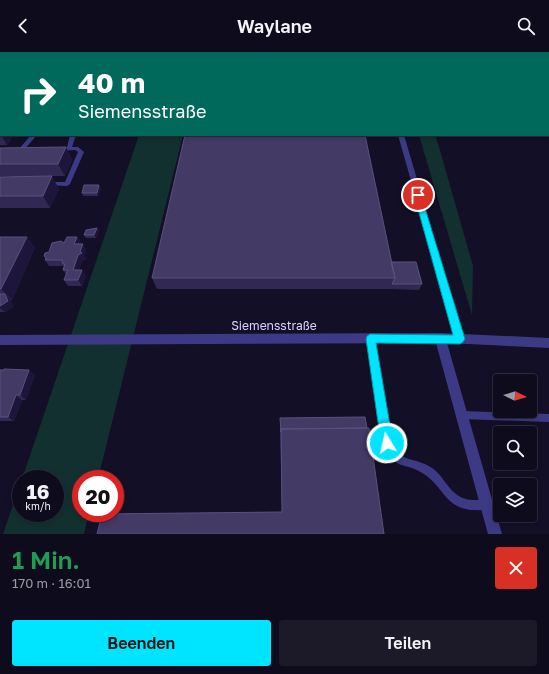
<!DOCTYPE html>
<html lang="de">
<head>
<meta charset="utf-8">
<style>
  body { margin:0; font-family:"Golos Text",sans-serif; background:#1c1929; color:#f1f3f6; height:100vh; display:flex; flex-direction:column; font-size:15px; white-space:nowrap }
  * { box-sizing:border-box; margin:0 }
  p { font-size:13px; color:#9b9ba3 }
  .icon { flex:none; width:22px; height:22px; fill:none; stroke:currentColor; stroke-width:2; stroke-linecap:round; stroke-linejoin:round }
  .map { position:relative; height:482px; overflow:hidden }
  .drawer { display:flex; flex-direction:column; background:#0e0b1c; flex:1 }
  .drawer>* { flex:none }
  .hud { position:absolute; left:0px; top:0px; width:549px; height:84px; box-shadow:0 2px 6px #0003,0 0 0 1px #2e2b3b; background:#00695c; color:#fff; overflow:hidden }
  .needle { width:26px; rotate:95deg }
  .tools { position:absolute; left:493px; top:322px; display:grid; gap:8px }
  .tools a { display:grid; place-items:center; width:44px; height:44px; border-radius:4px; background:#0e0b1c; box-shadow:0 2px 6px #0003,0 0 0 1px #2e2b3b; font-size:20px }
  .speed { position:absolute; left:12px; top:418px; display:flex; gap:8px; font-size:20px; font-weight:700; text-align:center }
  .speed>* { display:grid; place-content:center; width:52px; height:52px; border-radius:50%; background:#0e0b1c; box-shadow:0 2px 6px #0003,0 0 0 1px #2e2b3b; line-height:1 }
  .speed small { font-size:10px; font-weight:400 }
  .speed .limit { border:6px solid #d22; background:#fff; color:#111 }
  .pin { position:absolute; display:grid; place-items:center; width:34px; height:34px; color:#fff; margin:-17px; border:2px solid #fff; border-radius:50%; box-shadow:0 1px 4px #0007 }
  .me { position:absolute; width:44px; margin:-22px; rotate:351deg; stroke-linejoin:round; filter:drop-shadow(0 0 3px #0008) }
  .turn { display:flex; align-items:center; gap:14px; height:84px; padding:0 12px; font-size:18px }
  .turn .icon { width:52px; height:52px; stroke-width:2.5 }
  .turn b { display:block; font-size:28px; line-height:34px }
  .round { display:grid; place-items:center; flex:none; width:42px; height:42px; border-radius:4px; background:#1c1929 }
  .overview { display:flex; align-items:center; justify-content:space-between; height:68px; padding:0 12px }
  h1 { font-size:24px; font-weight:600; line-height:30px; color:#1e9e55 }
  .action { display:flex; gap:8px; margin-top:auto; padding:8px 12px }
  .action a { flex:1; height:46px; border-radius:4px; background:#00e5ff; color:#111; font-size:16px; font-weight:600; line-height:46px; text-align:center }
  .action a+a { background:#1c1929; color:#f1f3f6 }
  header { display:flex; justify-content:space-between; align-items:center; height:52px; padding:0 12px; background:#0e0b1c; font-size:18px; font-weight:600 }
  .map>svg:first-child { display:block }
  .green { fill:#12302f }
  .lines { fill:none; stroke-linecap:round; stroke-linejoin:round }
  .lane { fill:#3d3a85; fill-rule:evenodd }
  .street { fill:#3d3a85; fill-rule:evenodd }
  .wall { fill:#312854 }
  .shaded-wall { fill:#1d163a }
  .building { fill:#433a66; stroke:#5a527e }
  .route { fill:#00e5ff; stroke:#0095a6 }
  .labels { text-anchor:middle; stroke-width:3; stroke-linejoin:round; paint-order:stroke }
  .street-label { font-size:12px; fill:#d9d4ff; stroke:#130f26 }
</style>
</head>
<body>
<header><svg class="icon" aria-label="back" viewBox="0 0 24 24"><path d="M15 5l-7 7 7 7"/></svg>Waylane<svg class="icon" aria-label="search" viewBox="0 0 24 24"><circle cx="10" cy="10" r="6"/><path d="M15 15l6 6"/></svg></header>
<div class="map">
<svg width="549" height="482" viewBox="0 0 549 482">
  <rect width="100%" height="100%" fill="#130f26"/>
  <!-- green -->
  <path class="green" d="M167,0h242v1h-243z
    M139,83h44l-85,344h-17v34h8l-5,21h-81l18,-52v31h34v-34h-33z
    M419,83h16l4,12 34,119 -1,49z"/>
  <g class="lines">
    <!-- lane -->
    <path class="lane" d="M0,44h1v2h-1z
      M0,52h1v2h-1z
      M31,83h6l-14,16h-4v-2z
      M70,83h6l-4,12h6l6,5 -14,32 -3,2 -22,-1 -1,-1 3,-2h18l13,-30 -3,-2 -17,1 -3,-2 3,-2h9z
      M398,83h6l60,204 -1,2 -3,1 -3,-1 -1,-2z
      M371,284l3,1 1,2 16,104c9,20 25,14 41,25 12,8 17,25 31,30 9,4 19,0 27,4l2,3 -2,3c-5,3 -12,2 -18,2 -28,-3 -28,-23 -48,-36 -21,-14 -29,-1 -41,-31l-16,-104 1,-2z
      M462,359l87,3v8l-87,-3 -3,-1 -1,-3 1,-3z"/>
    <!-- street -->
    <path class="street" d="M440,281l109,5v10l-102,-5 55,191h-14l-52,-191 -436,2v-10z"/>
  </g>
  <!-- wall -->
  <path class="wall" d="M0,0h85v1h-84v33h-1z
    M0,55l14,28 -7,10h-7z
    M66,95l6,13 -7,16h-65v-28z
    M0,125l59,12 -9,19h-50z
    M99,133l2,4 -3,7h-15l-1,-3z
    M97,176l2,3 -3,7h-10l-2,-3z
    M0,185h27l8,11 -23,52h-1l2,7 -8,5h-5z
    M77,185l4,6v1l5,6 -2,7 2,2 -4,2 -3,9 7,6 -4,10h-14l-4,-6 2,-5 -3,-5 1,-4h-15l-4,-6 1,-1 -2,-3z
    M391,210l31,22 -3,6 -29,-1h-233l-5,-11z
    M0,318l35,5 -9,25h-4l-8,21h-14z
    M365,365l-83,95 -2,-90z"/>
  <!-- shaded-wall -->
  <path class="shaded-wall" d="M75,0h10v1h-11z
    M151,0h7l-1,1h-7z
    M1,83h13l-7,10z
    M66,95l6,13 -7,16 -7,-12z
    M52,124l7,13 -9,19 -7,-12z
    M99,133l2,4 -3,7 -1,-3z
    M97,176l2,3 -3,7 -2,-3z
    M27,185l8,11 -23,52 -11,-11z
    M77,185l4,6 -3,7 -4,-6z
    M83,192l3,6 -2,7 2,2 -4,2 -5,15 -4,-6z
    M82,218l4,6 -4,10 -4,-6z
    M5,242l6,6 2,7 -8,5 -5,-4v-2z
    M29,318l6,5 -9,25 -6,-5z
    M16,343l6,5 -8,21 -6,-4z"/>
  <!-- building -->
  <path class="building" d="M0,0h75l-1,1h-73v21h-1z
    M123,0h28l-1,1h-27z
    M0,55h1v28h-1z
    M185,83h180l30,143h-243z
    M66,95l-8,17h-58v-16z
    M52,124l-9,20h-43v-19z
    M84,133h15l-2,8h-15z
    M97,176l-3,7h-10l2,-5z
    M0,185h27l-26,52h-1z
    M67,185h10l-3,7h9l-3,7 2,2 -4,2 -5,15h9l-4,10h-14l4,-10h-5l2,-6h-2l-1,-4h-17l1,-2 -2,-2 1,-3 4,-1 3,-9 9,-2 3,2z
    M391,210h25l6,22h-30l3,-6z
    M0,242h5l3,7 -8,5z
    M4,317l25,1 -9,25h-4l-8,22h-8v-47h4z
    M365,365l2,11 -86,1v3l-1,-14z
    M369,376l15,106h-287l5,-20 180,-2 -1,-83z"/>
  <!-- route -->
  <path class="route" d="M418,140l3,3 44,144 -2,3 -3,2 -84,-1 17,100 -2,4 -4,1 -4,-1 -2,-4 -15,-104 1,-3 3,-2 83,1 -39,-140z"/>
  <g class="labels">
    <!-- street labels -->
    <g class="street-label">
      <text x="274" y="278">Siemensstraße</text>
    </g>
  </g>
</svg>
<div class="tools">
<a><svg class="needle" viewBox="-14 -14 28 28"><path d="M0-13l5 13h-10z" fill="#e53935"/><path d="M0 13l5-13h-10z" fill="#9b9ba3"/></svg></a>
<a><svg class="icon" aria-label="search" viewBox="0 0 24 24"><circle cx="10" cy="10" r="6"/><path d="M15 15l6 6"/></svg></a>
<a><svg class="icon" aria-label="layers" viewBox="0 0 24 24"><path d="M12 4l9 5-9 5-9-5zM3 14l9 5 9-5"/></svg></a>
</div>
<div class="speed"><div>16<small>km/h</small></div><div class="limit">20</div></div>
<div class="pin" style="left:418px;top:143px;background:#d93025"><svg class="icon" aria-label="arrive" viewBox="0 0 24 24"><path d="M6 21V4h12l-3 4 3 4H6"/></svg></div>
<svg class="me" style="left:387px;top:391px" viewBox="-20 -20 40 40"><circle r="17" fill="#00e5ff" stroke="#fff" stroke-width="3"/><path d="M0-11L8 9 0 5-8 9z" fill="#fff"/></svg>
<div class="hud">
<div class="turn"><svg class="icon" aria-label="right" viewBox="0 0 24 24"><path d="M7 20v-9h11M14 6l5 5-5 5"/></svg><div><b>40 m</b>Siemensstraße</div></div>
</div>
</div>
<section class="drawer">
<div class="overview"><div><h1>1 Min.</h1><p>170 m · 16:01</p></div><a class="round" style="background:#d93025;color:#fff"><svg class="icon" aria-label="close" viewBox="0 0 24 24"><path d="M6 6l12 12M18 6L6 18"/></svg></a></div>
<div class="action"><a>Beenden</a><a>Teilen</a></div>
</section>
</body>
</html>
